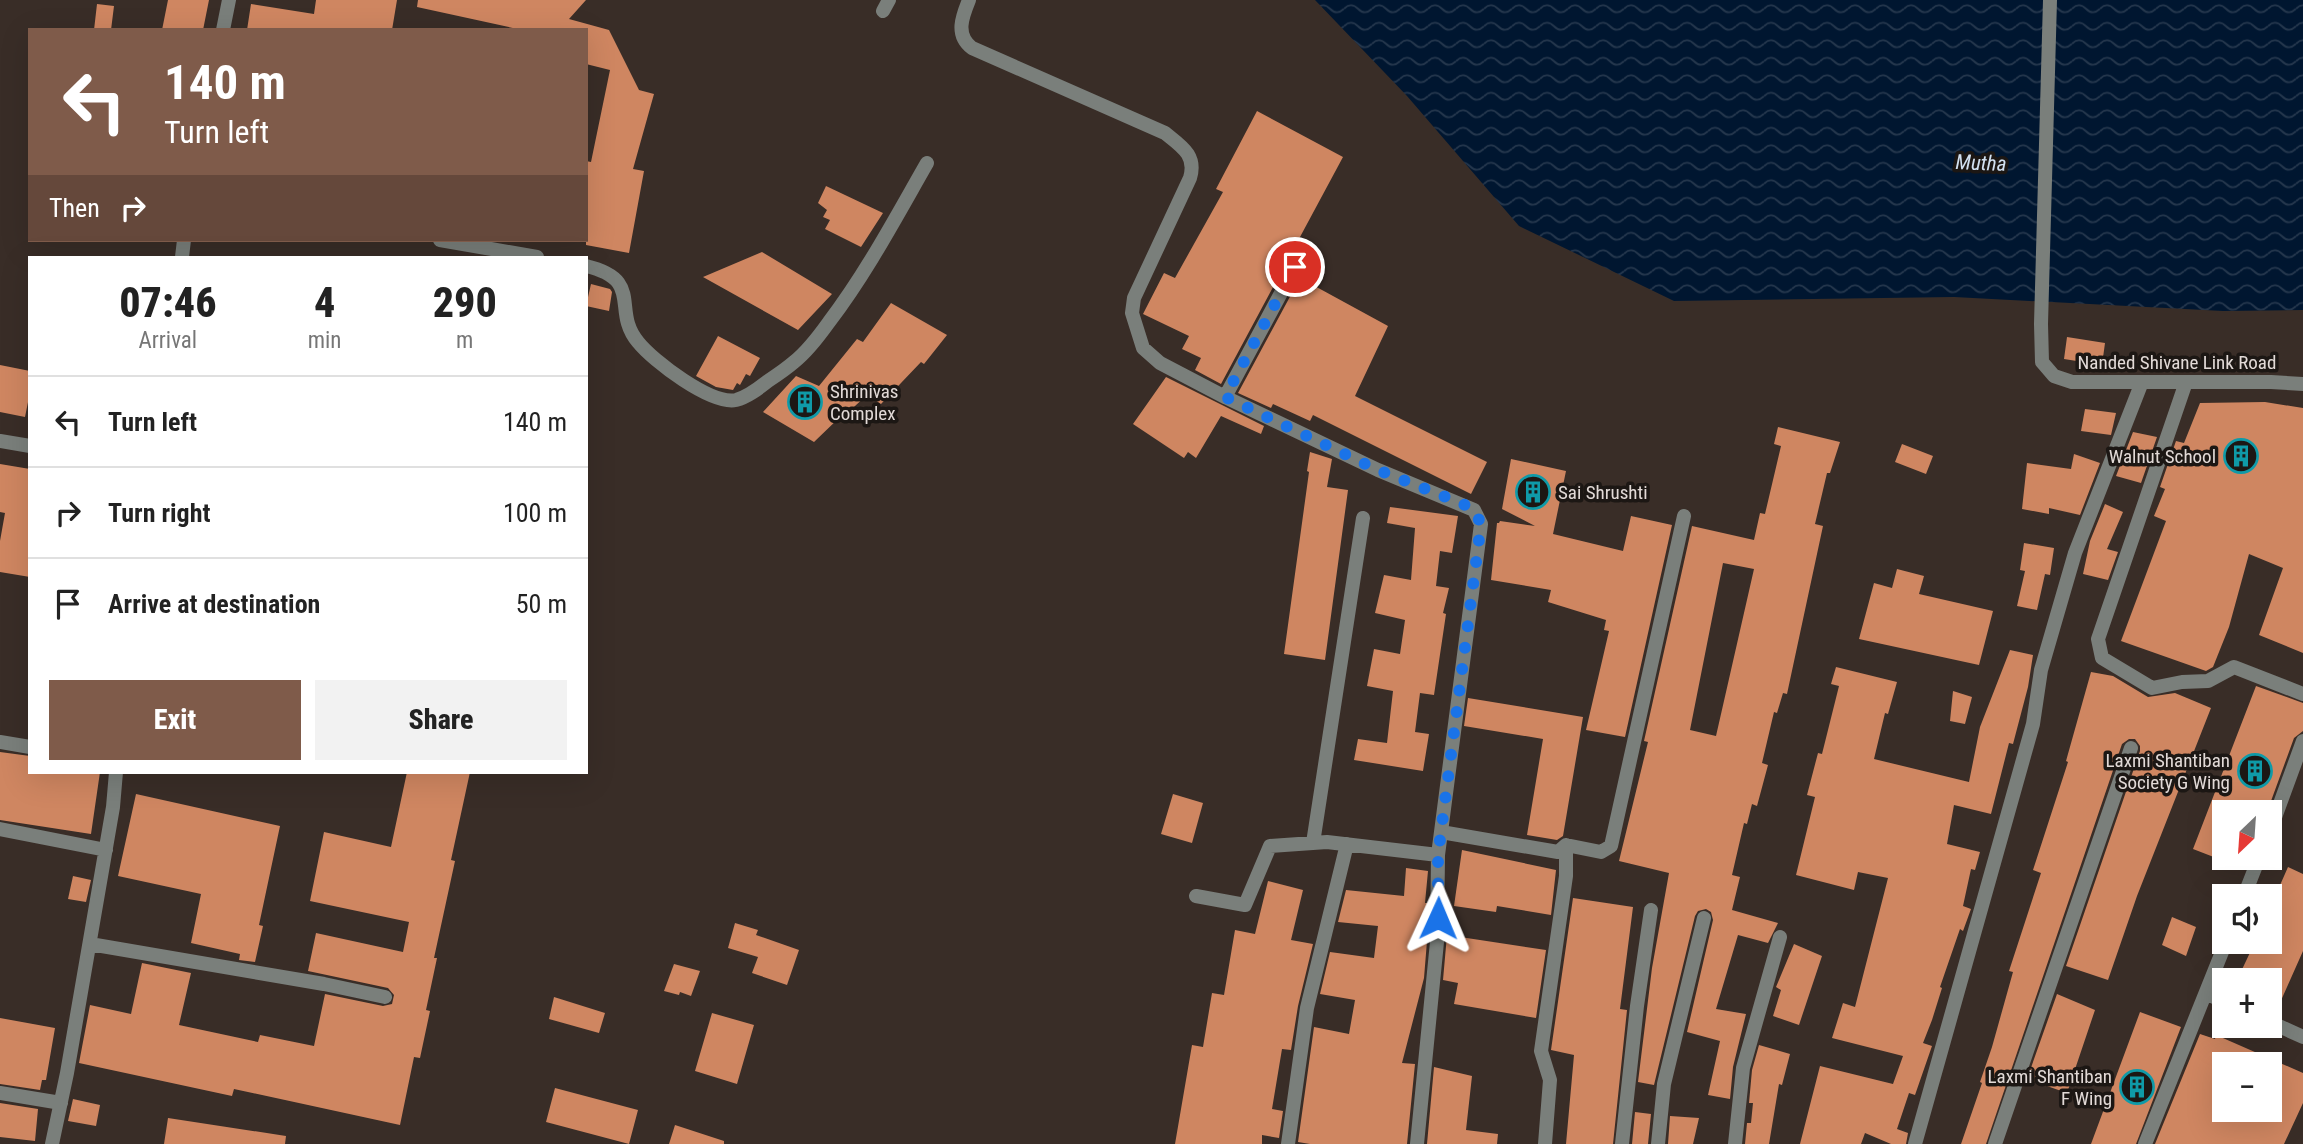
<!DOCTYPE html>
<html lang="en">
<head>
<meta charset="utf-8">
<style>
  body { margin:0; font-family:"Roboto Condensed",sans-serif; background:#f2f2f2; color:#222; height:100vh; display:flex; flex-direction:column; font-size:26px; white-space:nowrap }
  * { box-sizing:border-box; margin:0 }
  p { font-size:23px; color:#767676 }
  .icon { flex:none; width:38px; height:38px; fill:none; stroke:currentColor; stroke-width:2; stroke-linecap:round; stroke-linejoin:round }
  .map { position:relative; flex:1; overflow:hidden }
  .sheet { position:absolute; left:28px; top:256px; width:560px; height:518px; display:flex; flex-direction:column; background:#fff; border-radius:0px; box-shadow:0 7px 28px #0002 }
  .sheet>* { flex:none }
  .hud { position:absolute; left:28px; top:28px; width:560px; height:214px; border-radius:0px; box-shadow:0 7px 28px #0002; background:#7f5b4a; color:#fff; overflow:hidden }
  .needle { width:46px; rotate:205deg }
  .controls { position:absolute; left:2212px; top:800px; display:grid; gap:14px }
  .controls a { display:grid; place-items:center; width:70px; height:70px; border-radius:0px; background:#fff; box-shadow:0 7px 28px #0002; font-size:35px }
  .pin { position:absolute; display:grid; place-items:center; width:60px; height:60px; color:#fff; margin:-30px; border:4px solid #fff; border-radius:50%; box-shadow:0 2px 7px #0007 }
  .me { position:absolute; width:77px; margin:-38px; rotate:1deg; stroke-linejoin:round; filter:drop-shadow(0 0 5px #0008) }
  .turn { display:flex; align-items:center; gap:24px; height:147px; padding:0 21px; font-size:32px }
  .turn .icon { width:91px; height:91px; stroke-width:2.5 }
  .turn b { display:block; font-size:49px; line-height:60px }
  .then { display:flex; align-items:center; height:66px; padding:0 21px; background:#0003; gap:14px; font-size:26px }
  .eta { display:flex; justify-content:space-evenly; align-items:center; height:119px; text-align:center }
  .eta b { font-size:42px; font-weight:800; line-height:49px }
  .action { display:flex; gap:14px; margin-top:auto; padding:14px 21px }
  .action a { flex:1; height:80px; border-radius:0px; background:#7f5b4a; color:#fff; font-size:28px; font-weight:800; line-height:80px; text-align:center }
  .action a+a { background:#f2f2f2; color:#222 }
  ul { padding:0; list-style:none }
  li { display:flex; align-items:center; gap:21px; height:91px; padding:0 21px; border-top:2px solid #e0e0e0 }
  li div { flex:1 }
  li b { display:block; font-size:26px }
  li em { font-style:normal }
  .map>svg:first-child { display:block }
  .water { fill:url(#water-waves) }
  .building { fill:#cf8661; fill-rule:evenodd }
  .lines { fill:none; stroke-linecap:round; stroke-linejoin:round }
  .minor { stroke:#7a7f7b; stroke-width:14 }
  .tertiary { stroke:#7a7f7b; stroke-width:14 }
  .route { stroke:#1a73e8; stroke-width:12; stroke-dasharray:0 21.6 }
  .labels { text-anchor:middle; stroke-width:7; stroke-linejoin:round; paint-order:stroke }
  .street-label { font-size:19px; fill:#e2dad7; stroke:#1c1714 }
  .poi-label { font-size:19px; fill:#e2dad7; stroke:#1c1714; text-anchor:end }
  .water-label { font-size:21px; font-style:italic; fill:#d2e1f1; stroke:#1c1714 }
</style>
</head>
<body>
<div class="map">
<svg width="2303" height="1144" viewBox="0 0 2303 1144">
  <defs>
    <pattern id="water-waves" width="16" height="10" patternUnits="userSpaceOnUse" patternTransform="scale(1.75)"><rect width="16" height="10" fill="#001630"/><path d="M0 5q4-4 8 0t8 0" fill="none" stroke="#25374d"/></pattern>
  </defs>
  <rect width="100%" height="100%" fill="#392d27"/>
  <!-- water -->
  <path class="water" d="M1315,0h988v310l-80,1 -269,-14 -280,4 -155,-75 -112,-130z"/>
  <!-- building -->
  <path class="building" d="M168,0h41l-6,30h-41z
    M316,0h81l-5,30h-145l4,-26 63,10z
    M418,0h168l-17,19 40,11 30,60 15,4 -21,75 11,2 -15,82 -43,-8v-84l5,1 19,-92 -24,-6v-34h-64l-105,-23z
    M97,4l17,2 -3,24h-17z
    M1257,111l86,46 -122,227 -26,-14 6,-12 -19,-9 7,-13 -46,-22 21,-41 11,5 48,-86 -7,-3z
    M826,186l57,27 -22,34 -36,-18 5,-9 -7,-3 4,-7 -9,-7z
    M762,252l70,42 -34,36 -95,-53z
    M1300,278l88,48 -33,70 132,66 -16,32 -158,-79 -3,6 -37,-17 -2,4 -33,-15z
    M591,284l19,5 2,3 -3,19 -23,-5z
    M891,303l56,32 -23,29 -3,-2 -40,42 -14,-9 -24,22 -2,-1 -27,26 -51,-30 33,-36 23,10 38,-47 6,3z
    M718,336l42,22 -10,18 -4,-2 -6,11 -3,-2 -4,7 -17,-3 -20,-11z
    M2067,337l38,6 -3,22 -38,-6z
    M0,365l30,6v21l-5,25 -25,-5z
    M1166,377l98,49 -3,8 -40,-18 -25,42 -8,-6 -4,6 -51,-34z
    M2265,402l38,6v245l-44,-18 24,-67 -34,-14 -20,73 -16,40 -7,4 -85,-30 45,-120 -12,-5 11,-27 -5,-2 16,-46 8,2 16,-40z
    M2085,409l31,4 -5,22 -30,-4z
    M1778,427l62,15 -10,31h-3l-12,51 8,2 -36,168 -4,-1 -6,20 -3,-1 -12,51 6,2 -11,41 -5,-2 -5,20 -3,-1 -12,52 8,2 -8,33 46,13 -10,20 -30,-8 -22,74 30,5 -13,53 -3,32 -22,-4 12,-54 -33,-9 26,-112 -2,-8 -5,-3 -8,2 -3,5 -41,169 -16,-3 14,-114 17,-95 -50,-12 29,-119 -4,-1 48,-215 62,14 6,-27 5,1 16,-68 -7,-2zM1723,563l31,6 -38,167 -26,-6z
    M2133,432l24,5 -16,46 -25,-7z
    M1902,444l31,12 -7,18 -31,-12z
    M1310,452l22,7 -5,28 21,3 -23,170 -41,-6 25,-182 -2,-1z
    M2074,454l26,9 -20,52 -31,-7v6l-27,-5 5,-46 44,6z
    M1511,459l55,12 -13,63 70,17 8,-35 41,9 -47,212 -39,-7 23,-99 -5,-1 2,-10 -58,-18 3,-12 -60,-10 6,-57h2l1,-2 35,5 -33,-17z
    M0,464l30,5v108l-30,-5v-31l5,-28 -5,-1z
    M2105,504l18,8 -16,37 11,3 -10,28 -25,-6 7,-33z
    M1390,507l68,9 -6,37 -12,-2 -4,35 13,2 -6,25 3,1 -12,81 -14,-2 -5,39 14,2 -6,37 -69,-11 4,-21 29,4 6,-52 -26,-5 7,-37 26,5 5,-34 -30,-7 9,-38 27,5 4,-52 -28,-5z
    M2024,543l30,5 -4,27 -5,-1 -8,36 -20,-4 8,-35 -5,-1z
    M1897,569l27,7 -5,18 74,17 -14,54 -120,-26 15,-56 18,5z
    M2010,650l23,5 -5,32 -15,57 -4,-1 -18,71 -37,-9 -7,39 33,8 -5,18 -4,-1 -8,37 8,3 -8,22 -3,-2 -20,58 2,1 -10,32 -9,23 9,3 -17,49 -6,-2 -12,36 11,4 -2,11h-15l-26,-11 -4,11h-61l20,-78 73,18 10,-28 -71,-18 11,-35 12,4 33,-129 -30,-6 -4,18 -58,-15 19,-78 -8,-2 11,-42 4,1 17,-68 -8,-2 5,-17 61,15 -9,32 -3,-1 -11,46 95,23 11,-55z
    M2091,672l22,4 35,21 27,-4 36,15 -74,188 -29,84 -42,-14 74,-215v-5l-5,-7h-6l-7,5 -136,400h-25l21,-61 -2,-1 12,-35 21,-75 -4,-1 32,-98 -8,-3 35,-108 -2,-1z
    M2256,686l47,17v28l-9,7 -27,74h-43v49l-31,-12z
    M1953,691l19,6 -7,27 -15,-3z
    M1468,698l115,19 -20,119 -6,4 -30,-5 16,-96 -79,-13z
    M0,752l30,4v16h70l-9,62 -91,-14z
    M407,772h63l-19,88 4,1 -21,97h3l-11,52 4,1 -10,47 -6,-1 -14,68 -166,-36 -2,7 -153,-33 11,-58 41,9 11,-51 49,10 -12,52 79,17 2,-7 54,11 11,-52 58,12 9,-2 2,-9 -6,-7 -80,-17 8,-38 87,19 6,-30 -99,-21 14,-69 67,15z
    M136,794l144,32 -21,99 4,1 -8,36 -16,-2 1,-6 -49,-11 10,-49 -83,-18z
    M1173,794l30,9 -11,40 -31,-9z
    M1462,850l94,20 -5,45 -54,-9 -1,6 -42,-6z
    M2288,867l15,7v77l-28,63 -5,-2v-32h-33l18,-38h15v-34z
    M1406,868l22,3 -3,32h3l-1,38 -3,37 -22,85 13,1 -8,80h-97l-12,-2 16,-115 35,7 6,-34 -35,-6 10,-42 44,6 4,-32 -40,-4 8,-32 58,6z
    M73,876l18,4 -5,22 -18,-3z
    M1268,881l35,9 -12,50 22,4 -15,62 -7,44 -9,-1 -10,60 11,2 -4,27 -17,-3v9h-87l17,-99 11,2 9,-54 12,2 11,-65 20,4z
    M1573,898l60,9 -13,102 7,1 -14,134h-47l8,-89 -23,-5z
    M2172,917l24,10 -10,29 -24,-11z
    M735,923l23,7 -2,5 43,15 -12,35 -35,-12 6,-16 -30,-9z
    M1447,935l99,15 -10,68 -82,-14 4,-21 -15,-3z
    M1794,944l28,12 -23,69 -26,-9 8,-26 -5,-3z
    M674,964l26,7 -9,25 -11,-4 -1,3 -15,-4z
    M2057,994l38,16 -28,83 -40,-14z
    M554,997l51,16 -6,20 -50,-14z
    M2140,1012l41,15 -45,117h-45z
    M712,1013l42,12 -17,59 -42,-13z
    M0,1018l55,10 -9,52h-4l-2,10 -40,-6z
    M2200,1034l15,5 1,-4 87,38v30l-19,41h-129zM2224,1064h46v46h-46z
    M1759,1045l31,9 -8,31 -3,-1 -10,60h-24l2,-21h4l2,-20h-4l3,-33z
    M1434,1067l38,9 -6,54 32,4 -1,10h-70z
    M555,1088l83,22 -9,34 -83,-22z
    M73,1099l27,6 -4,21 -28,-5z
    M0,1103l38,6 -3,32 -35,-4z
    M1635,1112l16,2 -3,30h-16z
    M1670,1116l29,2 -6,26h-25z
    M168,1118l118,18 -1,8h-121z
    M675,1125l49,16v3h-55z"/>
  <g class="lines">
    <!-- minor -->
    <path class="minor" d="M969,0c-7,17 -14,35 3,48l193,85c16,13 32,22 25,45l-56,120 -2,15 11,35 17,15 65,34 153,73 96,40 7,14 -43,331
      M883,11l6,-11
      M223,30l6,-30
      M440,240l97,17
      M182,257l2,-17
      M586,266c59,14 25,44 52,76 15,19 73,63 98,58 12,-3 23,-12 32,-19 9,-6 18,-12 26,-19 14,-11 25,-26 35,-40 38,-50 67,-105 98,-159
      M2186,382l-88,257 4,19 50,30 30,-6 26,-1 26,-14 69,27
      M1225,397l70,-130
      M0,441l30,5
      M0,742l30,5
      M0,829l106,21
      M2270,831l33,-90
      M1441,832l117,20 8,-7 35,7 10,-6 73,-330
      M1313,843l50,-325
      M1196,896l49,9 25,-59 57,-4 111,13 -1,87 -20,202
      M2244,896l15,-38
      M90,944l234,40 61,13
      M2206,993l18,9
      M2270,1022l33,15
      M0,1093l61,10
      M52,1144l15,-71 46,-266 3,-35
      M1288,1144l19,-136 40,-164
      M1545,1144l5,-64 -9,-29 25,-175v-31
      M1622,1144l15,-138 14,-96
      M1658,1144l6,-60 40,-166
      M1735,1144l8,-76 37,-131
      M1915,1144l118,-420 8,-54 34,-117 67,-171
      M1995,1144l136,-396
      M2145,1144l81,-202"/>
    <!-- tertiary -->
    <path class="tertiary" d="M2050,0l-9,324 1,38 12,14 18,6h199l32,2"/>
  </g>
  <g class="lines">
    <!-- route -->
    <path class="route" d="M1295,267l-70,130 153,73 83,33 13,7 7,14 -43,331v63"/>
  </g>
  <!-- icons -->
  <defs>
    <g id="building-ring" transform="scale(1.75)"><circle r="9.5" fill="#1c1714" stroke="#0f9aa8" stroke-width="1.5"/><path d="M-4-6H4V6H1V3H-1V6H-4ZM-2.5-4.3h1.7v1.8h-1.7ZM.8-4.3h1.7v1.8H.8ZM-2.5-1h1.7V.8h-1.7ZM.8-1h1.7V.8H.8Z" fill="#0f9aa8"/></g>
  </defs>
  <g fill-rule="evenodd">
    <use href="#building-ring" x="805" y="402"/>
    <use href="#building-ring" x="2241" y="456"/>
    <use href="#building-ring" x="1533" y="492"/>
    <use href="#building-ring" x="2255" y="771"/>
    <use href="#building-ring" x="2137" y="1087"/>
  </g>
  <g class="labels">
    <!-- street labels -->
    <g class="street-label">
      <text x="2177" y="369">Nanded Shivane Link Road</text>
    </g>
    <!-- poi labels -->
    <g class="poi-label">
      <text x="830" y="398" text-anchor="start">Shrinivas<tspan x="830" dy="22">Complex</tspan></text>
      <text x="2216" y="463">Walnut School</text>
      <text x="1558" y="499" text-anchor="start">Sai Shrushti</text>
      <text x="2230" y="767">Laxmi Shantiban<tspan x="2230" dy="22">Society G Wing</tspan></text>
      <text x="2112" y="1083">Laxmi Shantiban<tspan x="2112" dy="22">F Wing</tspan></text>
    </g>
    <!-- water labels -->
    <g class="water-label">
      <text transform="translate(1981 163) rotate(2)" y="7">Mutha</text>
    </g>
  </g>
</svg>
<div class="controls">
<a><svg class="needle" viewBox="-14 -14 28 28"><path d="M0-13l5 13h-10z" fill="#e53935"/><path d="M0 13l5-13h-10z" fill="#767676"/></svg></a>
<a><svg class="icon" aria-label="sound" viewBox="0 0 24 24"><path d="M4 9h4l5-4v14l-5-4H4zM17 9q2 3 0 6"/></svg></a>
<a>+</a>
<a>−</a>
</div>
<div class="pin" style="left:1295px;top:267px;background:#d93025"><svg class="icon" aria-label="arrive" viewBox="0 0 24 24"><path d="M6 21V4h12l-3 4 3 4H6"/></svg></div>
<svg class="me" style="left:1438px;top:918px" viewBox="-20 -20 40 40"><path d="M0-17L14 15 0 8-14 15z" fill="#1a73e8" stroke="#fff" stroke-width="4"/></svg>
<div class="hud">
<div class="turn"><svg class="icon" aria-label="left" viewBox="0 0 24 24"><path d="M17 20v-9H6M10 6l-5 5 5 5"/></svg><div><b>140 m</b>Turn left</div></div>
<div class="then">Then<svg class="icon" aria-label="right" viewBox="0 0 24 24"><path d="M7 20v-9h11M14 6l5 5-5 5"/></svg></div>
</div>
<section class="sheet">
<div class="eta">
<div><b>07:46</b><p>Arrival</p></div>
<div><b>4</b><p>min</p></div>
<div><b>290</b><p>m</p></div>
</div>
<ul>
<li><svg class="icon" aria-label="left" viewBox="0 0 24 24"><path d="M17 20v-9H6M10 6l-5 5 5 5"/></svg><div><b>Turn left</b></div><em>140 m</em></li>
<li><svg class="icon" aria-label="right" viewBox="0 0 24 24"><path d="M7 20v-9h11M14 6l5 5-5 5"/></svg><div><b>Turn right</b></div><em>100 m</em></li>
<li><svg class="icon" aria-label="arrive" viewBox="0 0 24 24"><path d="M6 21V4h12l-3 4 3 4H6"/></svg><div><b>Arrive at destination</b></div><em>50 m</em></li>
</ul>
<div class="action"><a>Exit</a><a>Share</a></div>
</section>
</div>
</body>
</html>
